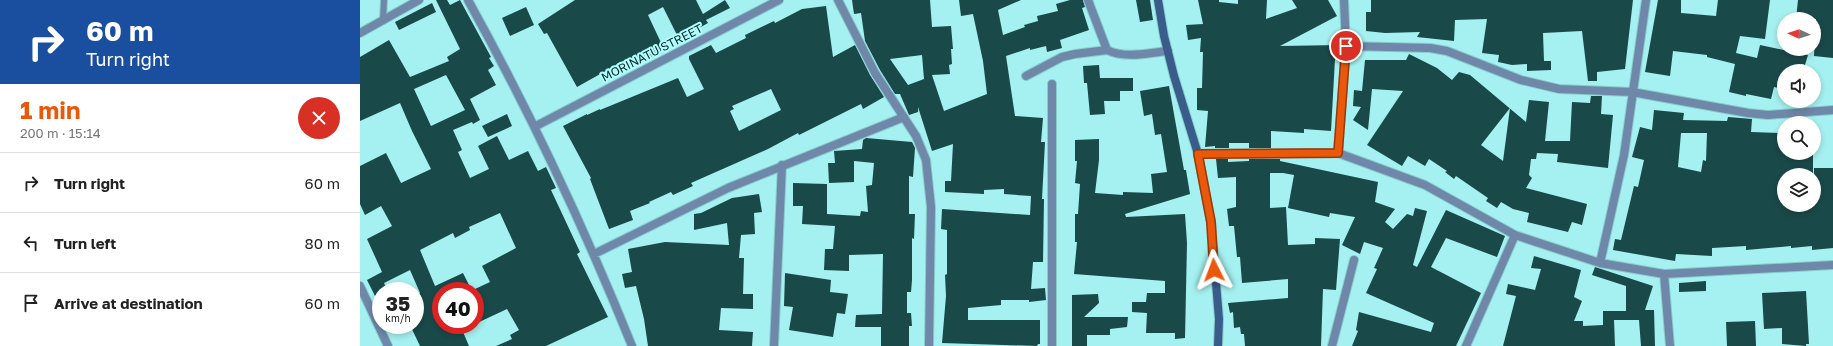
<!DOCTYPE html>
<html lang="en">
<head>
<meta charset="utf-8">
<style>
  body { margin:0; font-family:"Golos Text",sans-serif; background:#f6f6f6; color:#222; height:100vh; display:flex; flex-direction:column; font-size:15px; white-space:nowrap }
  * { box-sizing:border-box; margin:0 }
  p { font-size:13px; color:#767676 }
  .icon { flex:none; width:22px; height:22px; fill:none; stroke:currentColor; stroke-width:2; stroke-linecap:round; stroke-linejoin:round }
  .map { position:relative; flex:1; overflow:hidden }
  .details { display:flex; flex-direction:column; background:#fff; width:360px }
  .details>* { flex:none }
  .top-card { background:#1a4fa0; color:#fff; overflow:hidden }
  .needle { width:26px; rotate:274deg }
  .tools { position:absolute; left:1417px; top:12px; display:grid; gap:8px }
  .tools a { display:grid; place-items:center; width:44px; height:44px; border-radius:50%; background:#fff; box-shadow:0 2px 6px #0003; font-size:20px }
  .speed { position:absolute; left:12px; top:282px; display:flex; gap:8px; font-size:20px; font-weight:700; text-align:center }
  .speed>* { display:grid; place-content:center; width:52px; height:52px; border-radius:50%; background:#fff; box-shadow:0 2px 6px #0003; line-height:1 }
  .speed small { font-size:10px; font-weight:400 }
  .speed .limit { border:6px solid #d22; background:#fff; color:#111 }
  .pin { position:absolute; display:grid; place-items:center; width:34px; height:34px; color:#fff; margin:-17px; border:2px solid #fff; border-radius:50%; box-shadow:0 1px 4px #0007 }
  .me { position:absolute; width:44px; margin:-22px; rotate:357deg; stroke-linejoin:round; filter:drop-shadow(0 0 3px #0008) }
  .turn { display:flex; align-items:center; gap:14px; height:84px; padding:0 20px; font-size:18px }
  .turn .icon { width:52px; height:52px; stroke-width:2.5 }
  .turn b { display:block; font-size:28px; line-height:34px }
  .round { display:grid; place-items:center; flex:none; width:42px; height:42px; border-radius:21px; background:#f6f6f6 }
  .summary { display:flex; align-items:center; justify-content:space-between; height:68px; padding:0 20px }
  h1 { font-size:24px; font-weight:700; line-height:30px; color:#ea580c }
  ul { padding:0; list-style:none }
  li { display:flex; align-items:center; gap:12px; height:60px; padding:0 20px; border-top:1px solid #e0e0e0 }
  li div { flex:1 }
  li b { display:block; font-size:15px }
  li em { font-style:normal }
  main { display:flex; flex:1; min-height:0 }
  .map>svg:first-child { display:block }
  .building { fill:#1a4949; fill-rule:evenodd }
  .lines { fill:none; stroke-linecap:round; stroke-linejoin:round }
  .lane-casing { stroke:#8cc; stroke-width:8 }
  .street-casing { stroke:#8cc; stroke-width:10 }
  .secondary-casing { stroke:#8cc; stroke-width:10 }
  .lane { stroke:#6f87a8; stroke-width:6 }
  .street { stroke:#6f87a8; stroke-width:8 }
  .secondary { stroke:#395c8a; stroke-width:8 }
  .route-casing { stroke:#983908; stroke-width:10 }
  .route { stroke:#ea580c; stroke-width:7 }
  .labels { text-anchor:middle; stroke-width:4; stroke-linejoin:round; paint-order:stroke }
  .street-label { font-size:12px; fill:#062727; stroke:#b2fdfd }
</style>
</head>
<body>
<main>
<section class="details">
<div class="top-card">
<div class="turn"><svg class="icon" aria-label="right" viewBox="0 0 24 24"><path d="M7 20v-9h11M14 6l5 5-5 5"/></svg><div><b>60 m</b>Turn right</div></div>
</div>
<div class="summary"><div><h1>1 min</h1><p>200 m · 15:14</p></div><a class="round" style="background:#d93025;color:#fff"><svg class="icon" aria-label="close" viewBox="0 0 24 24"><path d="M6 6l12 12M18 6L6 18"/></svg></a></div>
<ul>
<li><svg class="icon" aria-label="right" viewBox="0 0 24 24"><path d="M7 20v-9h11M14 6l5 5-5 5"/></svg><div><b>Turn right</b></div><em>60 m</em></li>
<li><svg class="icon" aria-label="left" viewBox="0 0 24 24"><path d="M17 20v-9H6M10 6l-5 5 5 5"/></svg><div><b>Turn left</b></div><em>80 m</em></li>
<li><svg class="icon" aria-label="arrive" viewBox="0 0 24 24"><path d="M6 21V4h12l-3 4 3 4H6"/></svg><div><b>Arrive at destination</b></div><em>60 m</em></li>
</ul>
</section>
<div class="map">
<svg width="1473" height="346" viewBox="0 0 1473 346">
  <rect width="100%" height="100%" fill="#a5f0f0"/>
  <!-- building -->
  <path class="building" d="M76,0h11l3,5 10,-5 31,57 -2,1 5,8 -6,4 8,15 -26,14 10,21 -7,4 -1,-2 -19,8 9,20 -4,2 12,26 19,-9 -11,-23 19,-10 12,24 19,-9 10,20 8,-4 10,21 -5,2 29,62 -3,2 31,63 -62,29h-50l16,-7 -2,-4 9,-5 -12,-21 -32,15v-35l15,-7 -8,-16 34,-18 -16,-35 -31,14 1,3 -15,8 -2,-5 -33,17 15,36 28,-13 9,18h-31v34h19l9,21h-49l-10,-21h5v-30l5,-2 -10,-23 -26,13 4,8h-7v17l-14,-28 15,-8 -15,-33 25,-13 -11,-20 -16,9 -5,-11v-38l26,-13 15,30 30,-14 -19,-38 -12,-28 -40,18v-64l29,-17 21,37 39,-16 -2,-4 13,-8zM86,75l19,35 -34,16 -17,-37z
    M215,0h121l7,14 22,-14 5,8 -24,12 2,3 -29,16 -16,-32 -15,8 16,34 -15,9 -2,-3 -16,10 -4,-6 -50,28 -30,-54 -3,1 -6,-10z
    M492,0h78l2,27 19,-1 2,23h-2l1,15 -3,1 1,9 -18,1 12,36 43,-17 -4,-33 -10,-47 -12,2 -2,-16h62l-23,10 5,25 22,-8 -1,-2 14,-4 -1,-5 21,-5 -2,-7 14,-4h13l2,7 -3,1 7,22 -29,10 2,8 -15,4 -1,-6 -16,4v-2l-24,8 9,60 28,2 -2,24h4l-3,57h2l-1,63h-10l-2,27 14,-1 1,12 -17,2v-2h-28v5l-33,3v12h72v24h-2l-1,2 -95,-3 4,-47 -1,-21 2,-1v-44l-6,-1 1,-20 88,6 1,-19 -27,-2v-5l-20,1v4l-39,-2v-11h6l2,-37 -21,7 -14,-44v5l-9,3 -9,-21h-5l-15,-24 -15,-29 -4,-28 -7,1zM562,55l2,24 -16,6 -18,-26z
    M776,0h14l3,20 -13,2z
    M838,0h21v2l19,2v-4h29l-1,19 31,-11 -5,-8h36l9,16 -57,30 60,-1v14h-5l-4,72 -27,-2v4l-33,-2v17h-22v-5h-20v5h-14v-2l-10,1 3,-36 -11,-1v-22h5l1,-36h-3l1,-14 -13,2 -2,-15 17,-1z
    M1011,0h262l-8,69 -28,3v9h-9l-6,-50 -39,2 1,28h7v9l-24,1v-7l-15,1 -14,-3 1,-7 -17,-2 5,-34 -32,1 -1,21 -37,-4 3,-5 -35,1 -19,-2v-19h5z
    M1298,0h23v13l35,3 2,-16h52l-5,39 -25,-3 -4,17 21,5 3,-13 48,10 -3,10 -4,-1 -2,7h-15v18l-10,-2 -3,12 -25,-5v2l-17,-4 6,-28 -28,-7v-2l-34,-4 -3,25 -25,-4z
    M1438,0h35v58l-19,-2 2,-37h-20z
    M72,3l4,9 -37,18 -4,-8z
    M466,6l7,51 22,-12 15,30 14,22 -21,12 -2,-5 -62,31 -1,-2 -30,16 -77,34 2,3 -20,9 -2,-3 -22,10 1,1 -20,8 3,9 -24,9 -19,-50 1,-1 -28,-52 24,-12v1l13,-6v1l78,-32 9,19 17,-8 -15,-30v-3l22,-11 5,8 30,-15 -1,-3 29,-14 1,2 27,-14zM411,89l10,21 -42,21 -9,-20 4,-2 -2,-3z
    M166,7l8,18 -24,11 -8,-18z
    M1049,54l28,14 15,12 7,-8 11,3 56,47 3,-22 20,2 -4,39h25l2,-39 18,1 1,-7h11l-1,18 12,1 -5,53 -51,-6 1,-8 -21,-1 -1,6h-5l-2,16 3,3 -6,10 61,16 -5,21 -10,-3 -4,10 -41,-10 2,-9 -16,-4 -12,-7 -4,6 -11,-7 2,-3 -32,-22 -2,3 -9,-7 2,-1 -18,-12 -4,7 -17,-10 -6,10 -35,-21 36,-54 -31,-2 -4,41 -15,-10 8,-13 -8,-1 1,-16 8,1 3,-31h41zM1150,108l-7,53 -22,-16z
    M739,65l1,13h33v13h-13v10h-16l1,13 -15,1 -3,-32h-3l-1,-17z
    M809,86l15,84h2l4,24 -65,20 1,3 59,-3 2,29 -2,95 -10,1v-6h-29l1,-20 -15,-1v-10h14l1,-9h18v-12l-91,-7 3,-32h-2v-28h3l2,-30 -5,-1 2,-22h-2v-21l24,-1v21l-4,33 28,2v-3l30,1 -2,-19 16,-2 -6,-38 -6,1 -3,-21 -8,2 -4,-25z
    M1294,110l30,3 -1,7 44,1 1,-4 24,2 -1,13 33,1v20h29v21l-29,1v30h30v-37h19v80l-21,2v-4l-21,2v-2l-45,4v-4l-34,2v8l-36,-2 -1,7 -62,-11 2,-11 6,1 13,-54 4,1 6,-27 -12,-3 8,-30 12,3zM1321,133h26l-1,28 -3,-1 -2,12 -23,-5z
    M147,114l5,12 -24,11 -6,-11z
    M506,138l46,4 3,6 -2,29 -4,-1v38h6l-1,25 -2,-1v42l-1,12h-4v21h4l1,13h-3v20h-28v-19h-26l1,-12 26,-1 1,-60 -34,1v16l-25,-1 1,-21h8l2,-23 -33,-2 1,-18h-10v-23l34,1v30l33,2 1,-5 7,1 -2,-26 6,-1 2,-22 -20,-2v21l-25,1 -1,-20h7l-1,-12 28,-2 1,-9z
    M856,159h12v3l21,-1v-2h31v2l98,21 -3,20 20,7 -10,13 8,7 14,-15 6,2 2,-8 12,3 -14,54 4,2 29,-57 59,26 -8,21 -51,-19 -15,29 50,26 -25,53h-104l6,-15 -2,-1 3,-18 72,20 3,-9 -68,-30 11,-24 -3,-1 9,-20 -19,-6 -4,12 -18,-9 13,-28 -25,-4 -1,4 -41,-9 6,-33 -11,-2h-13v35l16,-1 2,38 27,-1v-6l25,1 -4,51 -13,-1 -2,57h-76l-1,-12h-3l-1,-7 -6,1 -1,-16 -3,1 -2,-10 60,-5v-19l-46,4 -2,-26h-3l-3,-31h-5l-2,-17 9,-2v-30l-18,1z
    M399,194l3,18 -8,1 1,21 -14,1 -2,23h5l-1,36h10v15l-32,-1 -2,22 34,2 -1,14h-104l-4,-27 -8,-33 -11,2 -3,-14 10,-2 -4,-23 37,-7 64,3 -2,-22 -33,7v-16l7,-1 31,-15z
    M1174,256l47,14 -7,27 8,4 -8,20h9v5l20,-1v-14h23v-25l-34,-11 3,-8 58,19 -8,24h9l1,36h-14l-2,-26h-25l1,26h-112l13,-50 -10,-2 2,-10 27,6 6,-21 -10,-1z
    M425,273l46,7 -1,12 18,2 -3,20 -8,-1 -4,24 -44,-7 4,-23 -9,-1z
    M1346,281v10l-27,1v-9z
    M1446,291l3,53h-3v2l-24,-2v-16l-18,1 -2,-36z
    M738,294l1,9 -15,14h44l-1,10 -17,2v6h-23v11h-15v-51z
    M1395,321l1,25h-29l-1,-24z"/>
  <g class="lines">
    <!-- lane casing -->
    <g class="lane-casing">
      <path id="lane" d="M23,20l1,-20"/>
    </g>
    <!-- street casing -->
    <g class="street-casing">
      <path id="street" d="M108,0c62,112 116,227 164,346
        M478,0l37,73 41,63 10,24 5,47 -2,139
        M728,0l19,50c19,9 41,3 61,1
        M984,0l2,46
        M0,33l59,-33
        M666,76l36,-19 13,-3 32,-4
        M176,126l243,-126
        M978,153l8,-107 84,2 17,3 74,29 38,9 73,3 116,21 20,2 65,-5
        M838,154l140,-1 87,32 90,50 85,28 64,11 6,72
        M234,254l134,-66 176,-71
        M1240,263l24,-108 22,-155
        M1304,274l169,-9
        M0,286l28,60
        M414,346l8,-181
        M692,346v-262
        M972,346l22,-86
        M1106,346l49,-111"/>
    </g>
    <!-- secondary casing -->
    <g class="secondary-casing">
      <path id="secondary" d="M798,0l6,36 10,40 24,78 13,68 8,97 -1,27"/>
    </g>
    <!-- lane -->
    <use href="#lane" class="lane"/>
    <!-- street -->
    <use href="#street" class="street"/>
    <!-- secondary -->
    <use href="#secondary" class="secondary"/>
  </g>
  <g class="lines">
    <!-- route casing -->
    <g class="route-casing">
      <path id="route" d="M854,270l-3,-48 -13,-68 140,-1 8,-107"/>
    </g>
    <!-- route -->
    <use href="#route" class="route"/>
  </g>
  <g class="labels">
    <!-- street labels -->
    <g class="street-label">
      <text transform="translate(292 53) rotate(-27)" y="4">MORINATU STREET</text>
    </g>
  </g>
</svg>
<div class="tools">
<a><svg class="needle" viewBox="-14 -14 28 28"><path d="M0-13l5 13h-10z" fill="#e53935"/><path d="M0 13l5-13h-10z" fill="#767676"/></svg></a>
<a><svg class="icon" aria-label="sound" viewBox="0 0 24 24"><path d="M4 9h4l5-4v14l-5-4H4zM17 9q2 3 0 6"/></svg></a>
<a><svg class="icon" aria-label="search" viewBox="0 0 24 24"><circle cx="10" cy="10" r="6"/><path d="M15 15l6 6"/></svg></a>
<a><svg class="icon" aria-label="layers" viewBox="0 0 24 24"><path d="M12 4l9 5-9 5-9-5zM3 14l9 5 9-5"/></svg></a>
</div>
<div class="speed"><div>35<small>km/h</small></div><div class="limit">40</div></div>
<div class="pin" style="left:986px;top:46px;background:#d93025"><svg class="icon" aria-label="arrive" viewBox="0 0 24 24"><path d="M6 21V4h12l-3 4 3 4H6"/></svg></div>
<svg class="me" style="left:854px;top:270px" viewBox="-20 -20 40 40"><path d="M0-17L14 15 0 8-14 15z" fill="#ea580c" stroke="#fff" stroke-width="4"/></svg>
</div>
</main>
</body>
</html>
